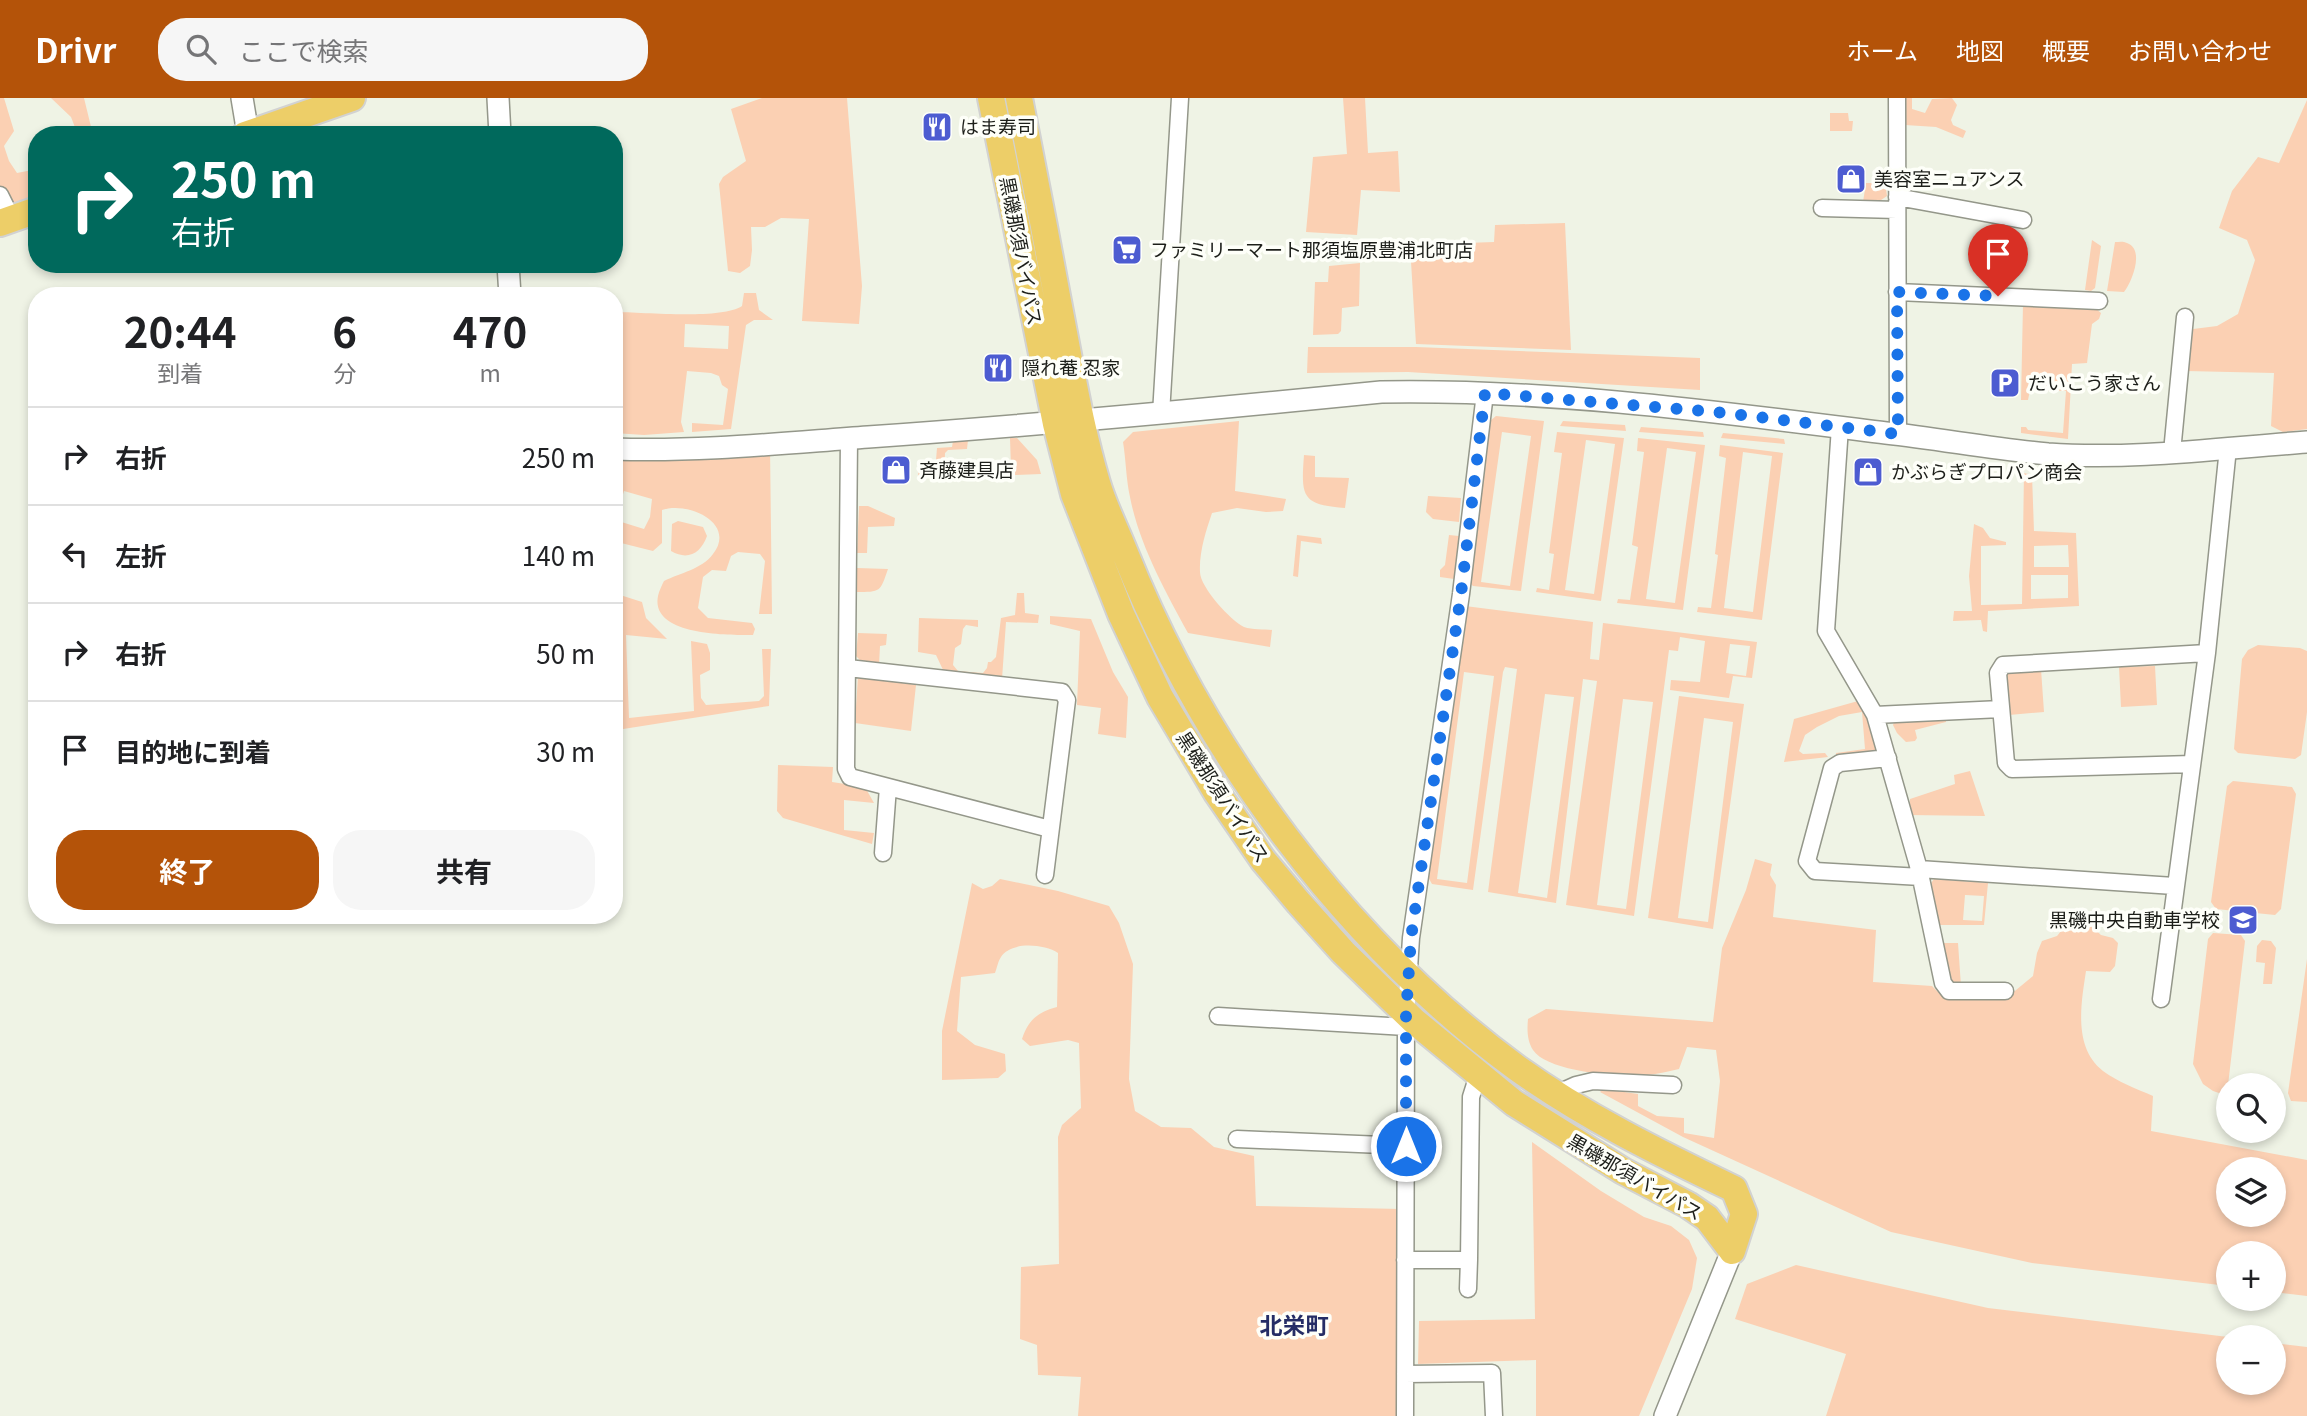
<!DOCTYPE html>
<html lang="ja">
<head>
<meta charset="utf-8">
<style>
  body { margin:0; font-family:Georgia,"Noto Sans JP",serif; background:#f6f6f6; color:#202124; height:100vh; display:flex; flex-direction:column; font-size:26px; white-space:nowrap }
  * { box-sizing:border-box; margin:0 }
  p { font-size:23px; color:#757577 }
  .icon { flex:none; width:38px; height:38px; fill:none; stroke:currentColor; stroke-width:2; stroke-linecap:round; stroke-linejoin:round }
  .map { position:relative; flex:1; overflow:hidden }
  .details { position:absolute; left:28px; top:189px; width:595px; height:637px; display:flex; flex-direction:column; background:#fff; border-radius:28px; box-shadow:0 4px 10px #0003 }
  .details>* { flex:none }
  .top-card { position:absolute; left:28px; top:28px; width:595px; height:147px; border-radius:28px; box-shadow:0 4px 10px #0003; background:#00695c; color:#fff; overflow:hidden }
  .fabs { position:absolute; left:2216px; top:975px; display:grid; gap:14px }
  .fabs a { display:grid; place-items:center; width:70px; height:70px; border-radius:50%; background:#fff; box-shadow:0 4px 10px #0003; font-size:35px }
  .pin { position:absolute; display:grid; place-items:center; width:60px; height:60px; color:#fff; margin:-72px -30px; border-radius:50% 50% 50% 0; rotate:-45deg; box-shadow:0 0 7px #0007 }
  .pin .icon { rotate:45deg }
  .me { position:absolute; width:77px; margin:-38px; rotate:0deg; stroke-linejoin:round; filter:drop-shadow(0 0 5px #0008) }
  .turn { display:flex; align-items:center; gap:24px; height:147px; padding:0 28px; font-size:32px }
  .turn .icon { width:91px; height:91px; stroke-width:2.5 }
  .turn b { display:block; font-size:49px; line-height:60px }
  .eta { display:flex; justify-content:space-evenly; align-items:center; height:119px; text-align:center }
  .eta b { font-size:42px; font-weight:700; line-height:49px }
  .primary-button { display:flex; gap:14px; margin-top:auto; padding:14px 28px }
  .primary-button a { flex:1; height:80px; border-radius:28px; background:#b45309; color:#fff; font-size:28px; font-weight:700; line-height:80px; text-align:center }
  .primary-button a+a { background:#f6f6f6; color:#202124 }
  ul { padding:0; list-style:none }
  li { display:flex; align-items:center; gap:21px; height:98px; padding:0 28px; border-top:2px solid #e0e0e0 }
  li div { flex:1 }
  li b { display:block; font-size:26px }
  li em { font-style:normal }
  header { display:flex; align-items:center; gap:42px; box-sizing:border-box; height:98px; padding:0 35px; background:#b45309; color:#fff }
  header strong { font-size:33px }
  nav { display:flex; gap:38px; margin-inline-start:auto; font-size:24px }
  .search { width:490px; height:63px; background:#f6f6f6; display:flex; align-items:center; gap:18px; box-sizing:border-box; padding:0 24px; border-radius:28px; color:#757577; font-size:26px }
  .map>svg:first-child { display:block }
  .green { fill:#fbd0b3; fill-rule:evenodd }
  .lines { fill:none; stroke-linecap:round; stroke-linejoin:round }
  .minor-casing { stroke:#94978a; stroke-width:19 }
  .tertiary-casing { stroke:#94978a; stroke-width:24 }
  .primary-casing { stroke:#d2d2d1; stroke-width:30 }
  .minor { stroke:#fff; stroke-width:16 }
  .tertiary { stroke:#fff; stroke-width:21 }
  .primary { stroke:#edce68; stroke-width:26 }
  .route { stroke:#1a73e8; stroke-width:12; stroke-dasharray:0 21.6 }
  .labels { text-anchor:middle; stroke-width:7; stroke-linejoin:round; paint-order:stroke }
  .poi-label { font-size:19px; fill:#1d1f1a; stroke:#fefff9; text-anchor:start }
  .street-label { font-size:19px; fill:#1d1f1a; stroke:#fefff9 }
  .quarter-label { font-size:23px; font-weight:bold; fill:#252d66; stroke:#fefff9 }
</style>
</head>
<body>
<header>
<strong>Drivr</strong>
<div class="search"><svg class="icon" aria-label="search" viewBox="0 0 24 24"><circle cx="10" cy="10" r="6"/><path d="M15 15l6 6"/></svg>ここで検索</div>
<nav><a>ホーム</a><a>地図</a><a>概要</a><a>お問い合わせ</a></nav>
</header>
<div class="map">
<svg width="2307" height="1318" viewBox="0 0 2307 1318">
  <rect width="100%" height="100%" fill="#eff3e5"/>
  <!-- green -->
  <path class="green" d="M0,0h4l10,33 -10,15 5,15 8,12 20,-4v27l-37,11z
    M51,0h33l9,37h-15l-7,-18z
    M762,0h85l15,188 -3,38 -57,-3 7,-102 -28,-1 -16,9h-14l1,23 -2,16 -10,7 -12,-2 -9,-87 4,-7 23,-16 -15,-52z
    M1343,0h22l3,55 30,-2 2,41 -39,-2 -4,45 -51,-3 7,-75 34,-3z
    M1905,0h7v11l13,4 7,-14 20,-1 5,7 -6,15 2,5 13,6 -3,7 -27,-11 -31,-2z
    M2307,2v329l-24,3 -12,-6 3,-53 -88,-2 7,-42 24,-3 21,-12 17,-54 -8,-20 -28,-12 13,-37 26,-34 21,6z
    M1830,15h18l1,8h4l-1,10h-22z
    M1866,85h15v5l5,1 1,7 -9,6h-15z
    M1565,125l6,127 -155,-6 -6,-99 84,-3 1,-17z
    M2092,142l9,6 -6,42 -4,3 -6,-1z
    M2115,144c4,0 8,-1 12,1 18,6 5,39 -3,49l-17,-1z
    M1360,165l-1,43 -17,2 -1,23 -3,3 -25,1 2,-53h13l1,-16z
    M744,195h12l3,17 14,10h-19l-8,5 -15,104 -39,3v-9l31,2 5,-36 -6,-4 -3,-9 -8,-3 -24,-2 -6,51 3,10 -40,3 -30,-2v-121c29,0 107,8 128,-6zM685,226l44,2 -1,23 -44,-2z
    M2023,206l72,4 6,5 -2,6 -7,5 -5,39 -15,1 -4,75 -47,-6v-6h5l2,3 35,3 3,-42 -36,-1 -2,10h-7z
    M1308,249h108l284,11v32l-292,-18 -101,1z
    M1496,318l48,5 -23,170 -48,-5 -5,-5 22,-160zM1502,334l29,4 -21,150 -29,-4z
    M1239,323l-4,70 51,8 -3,12 -17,1 -29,-4 -25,5c-6,18 -13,39 -12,59 0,15 31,49 44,55 8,3 20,2 28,3l-2,17 -82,-14c-23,-42 -49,-89 -58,-136 -4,-18 -4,-37 -7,-55l10,-10z
    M1563,323l62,4 1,6 -66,-5z
    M1641,329l62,5 1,5 -65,-5z
    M1557,334l67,6 -23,163 -65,-9 1,-4 12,2 5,-36 -5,-1 13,-100 -8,-1zM1586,342l29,4 -21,150 -29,-4z
    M1723,335l61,6 1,5 -64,-6z
    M1010,340h7l20,22 4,14 -26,1 -4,-7z
    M1638,340l67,7 -22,165 -66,-7 1,-4 12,1 8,-53 -6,-2 12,-93 -7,-1zM1667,350l29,4 -21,151 -29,-4z
    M968,342l-1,9 -19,1 -3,3 -1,25h-26l1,-17 17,-1 1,-12 15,-1 1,-6z
    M1720,347l63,8 -21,167 -65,-8 1,-5 13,1 7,-53 -3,-1 11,-96 -7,-2zM1743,354l29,4 -19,156 -29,-4z
    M770,349l2,167h-13l6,-53 -5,-7 -22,-2 -7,4 -5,15 -14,-1 -9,7 -5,31 10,10 44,5 3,6 -2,6c-24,0 -103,1 -95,-39 1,-5 4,-11 6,-15 16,-8 38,-12 49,-27 24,-31 -25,-53 -51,-44v33l-9,8 -32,-8 -7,13v-100zM624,393l28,8 -2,18 -6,12 -29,-9z
    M1304,357l11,1v21l34,1 -4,30c-44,-3 -44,-12 -41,-53z
    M2024,375l8,2 2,56 42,2 3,73 -91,5 -1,21 -4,-1 -2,-11 -28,1 1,-10h18l-3,-35 5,-52 9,4 7,10 16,4v3l-25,1v59l41,-1zM2068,447l1,22h-35v-21zM2031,477h37v23l-37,1z
    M1428,398l33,2 -2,24 -26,-3 -7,-7z
    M859,408h9l27,12 -1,8 -26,1 -1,26h-10z
    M678,423l25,6 4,9c-6,17 -19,25 -36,15l1,-27z
    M1297,437l24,3 1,6 -21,-3 -3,36 -5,-1z
    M1449,437l10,1 -5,43 -14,-2v-7l5,-5z
    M857,470l31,1c-8,23 -7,23 -32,23z
    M614,495l28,9 4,16 21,21 -41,-4 3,83 65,-7 -3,-70 16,3 3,9v17l-10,5 1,23 5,7 53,-4 5,-5 -2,-47h9l-2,57 -152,24 -3,-13z
    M1017,495h7l1,20 14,2 -1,8 -32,-1 -4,57 -58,-7 -8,-17 -18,-3 1,-34 59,2v7l-12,-2 -3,4 -2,15 -6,4 -2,17 5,6 25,2 4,-5 1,-6h3l5,-5 5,-39 14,-3z
    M1465,508l128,16 -3,37 9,1 4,-37 154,19 -5,36 -19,-2 -4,22 -59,-8 1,-10 29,2 5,-41 -25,-4 -2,14 -9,-1 -35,266 -68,-11 31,-224 -14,-2 -27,224 -68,-11 29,-223 -12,-2 -2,5 -30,218 -41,-6 -4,-7zM1730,546l20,2 -4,30 -20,-3zM1464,574l30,4 -27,207 -30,-4zM1545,596l29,3 -27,201 -29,-5zM1623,601l30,3 -27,207 -29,-4z
    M1050,518l41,3 22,53 15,25 -2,41 -28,-4 3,-26 -24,-3 3,-74 -30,-7z
    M858,535l29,1 -1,11 -6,1 -1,19 -16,-2 -7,-7z
    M2258,547l42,3 7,3v61l-6,43 -6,4 -57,-6 -4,-4 8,-90 6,-9z
    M2155,568l2,39 -36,2 -2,-40z
    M2041,571l3,43 -35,3 -3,-39 4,-4z
    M858,578l58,9 -5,46 -56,-8z
    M1679,598l65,8 -31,225 -65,-11zM1704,620l29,4 -25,200 -30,-4z
    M1858,603l8,9 12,39 -4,3 -38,4v-3l29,-4 -3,-37 -23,4 -22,11 -12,8 -6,16 4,3 22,-1 3,4 -44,5 10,-43z
    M1946,621v3l-31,8 2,8 -2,3 -9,1 -9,-9 -4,-8 1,-3z
    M778,667l55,2 -1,15 33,5 9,16 -30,-3v30l30,3 -2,11 -89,-26 -6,-7z
    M1970,673l15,45 -76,-1 1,-16 45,-15 -1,-9z
    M2233,683l59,6 4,7 -15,115 -6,6 -59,-6 -5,-7 16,-116z
    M1755,761l17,5 -2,11 6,10 -3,32 103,13 -3,52 59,4 10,10 68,-1 23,-19 4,-23 5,-12 15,-5 12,-15 19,2 13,12 12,3 5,5 -3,23 -5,6 -24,-1c-5,33 -13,77 17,100 15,11 34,18 50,25l-2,35 156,29v136l-34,-4v-39h-45v33l-196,-23 -141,-31 -208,-95 -83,-45 3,-3 35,5v12l19,10 27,2v15l30,5 6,-57 -4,-31 -29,-3 -8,22c-10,2 -21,5 -32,6 -24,3 -100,-3 -114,-25 -6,-9 -6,-21 -5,-31l18,-10 167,13 9,-74 24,-58zM2228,1071h45v45h-45z
    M1000,781l58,12 51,15 10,17 14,41 -4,115 6,32 26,16 30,1 23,19 40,9 2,50 146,3 -3,207h-321l3,-39 -43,-2 -1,-30 -17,-6 1,-72 38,-3 -1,-127 4,-12 19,-17 -2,-65 -11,-3 -38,6 -8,-7c6,-19 16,-27 35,-32l1,-54c-14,-9 -47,-12 -57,4 -3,4 -4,11 -6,16l-34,4 -4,54 18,14 30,9 1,17 -8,7 -56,2v-49l30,-148 11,6 9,-3z
    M1934,781l54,4 -4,42h-46l-9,-39zM1965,797l19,1 -2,25 -19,-1z
    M2213,835l28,2 4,6 -17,144 -6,9 -9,-3 -10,-7 -10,-20 15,-125z
    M2262,842l9,1 5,7 -4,36h-9l2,-21 -9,-1 1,-16z
    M1940,845h18l3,43h-11z
    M2307,861v143l-16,-1 -3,-8z
    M1532,1044l69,49 43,26 27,9 18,14 8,18 -5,31 -53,127h-103v-56l-118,4 1,-43 116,-2z
    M1796,1167l192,43 240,29v45h45v-39l34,4v69h-481l20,-62 -111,-35 12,-35z"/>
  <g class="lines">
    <!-- minor casing -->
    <g class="minor-casing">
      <path id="minor" d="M1897,0l1,336
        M0,97l12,24
        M1897,99l126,23
        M1822,110l75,2
        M1897,194l202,9
        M1161,316l19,-316
        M1840,329l-14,204 49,84 44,154 24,114 6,8h56
        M849,340l-3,331 4,8 200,52
        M2172,354l13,-135
        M848,570l214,24 5,8 -22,175
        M1875,617l126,-6
        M1888,660l-48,5 -8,5 -25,93 8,10 106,6
        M2192,666l-180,5 -6,-6 -8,-90 5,-8 204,-12
        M883,755l5,-66
        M1919,771l255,17
        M2161,901l46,-346 21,-205
        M1218,918l188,11
        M1556,996l20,-9 17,-4 80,4
        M1237,1041l169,7
        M1405,1162h64l2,-163 7,-22
        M1468,1191l1,-29
        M1405,1276l87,-1 2,43
        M1405,1318l1,-401 5,-77 50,-344 24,-201"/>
    </g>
    <!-- tertiary casing -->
    <g class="tertiary-casing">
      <path id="tertiary" d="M242,0l6,36
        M498,0l2,37
        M508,166l2,32
        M614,351c85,3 170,-6 254,-12 171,-12 342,-28 513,-45 168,-3 338,20 505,41 54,6 108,16 162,21 86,6 174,-6 259,-12
        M1665,1318l67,-165"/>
    </g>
    <!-- primary casing -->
    <g class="primary-casing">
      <path id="primary" d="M991,0l65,326 18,70 47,120 39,83 57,96 46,67 36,43 44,49 71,69 100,82 109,68 65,34 19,13 25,33
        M1019,0c15,77 30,153 44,230 10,52 19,105 34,155 7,24 19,47 28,70 79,198 220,389 392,515 67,48 142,85 217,121l10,25 -12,37
        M245,37l107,-37
        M0,125l37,-13"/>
    </g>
    <!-- minor -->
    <use href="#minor" class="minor"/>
    <!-- tertiary -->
    <use href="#tertiary" class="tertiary"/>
    <!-- primary -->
    <use href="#primary" class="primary"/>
  </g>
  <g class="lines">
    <!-- route -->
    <path class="route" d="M1406,1048v-131l5,-77 50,-344 24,-201 231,19 182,22 -1,-142 101,4"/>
  </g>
  <!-- icons -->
  <defs>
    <g id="restaurant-square" transform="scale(1.575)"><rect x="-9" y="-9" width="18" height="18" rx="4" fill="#4d5cd1" stroke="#fefff9"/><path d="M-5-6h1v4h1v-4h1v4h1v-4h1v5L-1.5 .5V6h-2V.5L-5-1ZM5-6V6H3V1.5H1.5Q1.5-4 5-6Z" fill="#fff"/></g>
    <g id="shop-square" transform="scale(1.575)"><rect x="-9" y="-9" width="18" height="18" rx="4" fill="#4d5cd1" stroke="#fefff9"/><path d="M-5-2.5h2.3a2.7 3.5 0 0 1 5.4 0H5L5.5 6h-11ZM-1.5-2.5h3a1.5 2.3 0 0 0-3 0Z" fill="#fff"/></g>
    <g id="supermarket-square" transform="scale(1.575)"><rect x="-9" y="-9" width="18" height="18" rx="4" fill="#4d5cd1" stroke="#fefff9"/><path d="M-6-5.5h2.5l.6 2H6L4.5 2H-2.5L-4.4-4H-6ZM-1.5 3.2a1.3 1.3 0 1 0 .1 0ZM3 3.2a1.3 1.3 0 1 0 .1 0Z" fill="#fff"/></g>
    <g id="parking-square" transform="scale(1.575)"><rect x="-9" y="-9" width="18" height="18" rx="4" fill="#4d5cd1" stroke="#fefff9"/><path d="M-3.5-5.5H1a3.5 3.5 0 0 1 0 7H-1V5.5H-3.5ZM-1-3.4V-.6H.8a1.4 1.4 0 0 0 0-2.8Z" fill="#fff"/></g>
    <g id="school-square" transform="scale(1.575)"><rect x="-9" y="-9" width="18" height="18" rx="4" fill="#4d5cd1" stroke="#fefff9"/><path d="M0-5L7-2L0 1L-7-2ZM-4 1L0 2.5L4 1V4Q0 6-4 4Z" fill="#fff"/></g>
  </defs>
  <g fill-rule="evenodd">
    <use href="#restaurant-square" x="937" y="29"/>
    <use href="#shop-square" x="1851" y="81"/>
    <use href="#supermarket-square" x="1127" y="152"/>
    <use href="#restaurant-square" x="998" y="270"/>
    <use href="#parking-square" x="2005" y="285"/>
    <use href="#shop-square" x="896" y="372"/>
    <use href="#shop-square" x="1868" y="374"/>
    <use href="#school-square" x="2243" y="822"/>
  </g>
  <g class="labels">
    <!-- poi labels -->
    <g class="poi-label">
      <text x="960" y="36">はま寿司</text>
      <text x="1874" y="88">美容室ニュアンス</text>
      <text x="1150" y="159">ファミリーマート那須塩原豊浦北町店</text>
      <text x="1021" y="277">隠れ菴 忍家</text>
      <text x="2028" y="292">だいこう家さん</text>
      <text x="919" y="379">斉藤建具店</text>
      <text x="1891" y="381">かぶらぎプロパン商会</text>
      <text x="2220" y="829" text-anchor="end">黒磯中央自動車学校</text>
    </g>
    <!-- street labels -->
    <g class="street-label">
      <text transform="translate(1021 153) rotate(79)" y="7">黒磯那須バイパス</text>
      <text transform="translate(1223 699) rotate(57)" y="7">黒磯那須バイパス</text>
      <text transform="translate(1635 1079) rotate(30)" y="7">黒磯那須バイパス</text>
    </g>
    <!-- quarter labels -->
    <g class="quarter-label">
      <text x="1294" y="1236">北栄町</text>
    </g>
  </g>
</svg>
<div class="fabs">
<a><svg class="icon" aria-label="search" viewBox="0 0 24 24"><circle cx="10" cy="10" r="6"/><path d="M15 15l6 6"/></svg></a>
<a><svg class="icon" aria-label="layers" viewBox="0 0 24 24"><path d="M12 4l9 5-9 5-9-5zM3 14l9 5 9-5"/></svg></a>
<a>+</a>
<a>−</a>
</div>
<div class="pin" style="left:1998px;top:198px;background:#d93025"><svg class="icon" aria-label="arrive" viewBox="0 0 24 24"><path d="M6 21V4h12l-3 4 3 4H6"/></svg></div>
<svg class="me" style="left:1406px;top:1048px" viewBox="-20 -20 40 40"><circle r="17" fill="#1a73e8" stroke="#fff" stroke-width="3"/><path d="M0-11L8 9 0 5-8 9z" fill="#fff"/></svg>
<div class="top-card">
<div class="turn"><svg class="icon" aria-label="right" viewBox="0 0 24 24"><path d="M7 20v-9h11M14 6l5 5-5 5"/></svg><div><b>250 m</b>右折</div></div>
</div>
<section class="details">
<div class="eta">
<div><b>20:44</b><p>到着</p></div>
<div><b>6</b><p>分</p></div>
<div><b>470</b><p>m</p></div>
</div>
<ul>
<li><svg class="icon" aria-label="right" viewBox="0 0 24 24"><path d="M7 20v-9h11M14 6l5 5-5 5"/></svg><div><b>右折</b></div><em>250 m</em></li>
<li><svg class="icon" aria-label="left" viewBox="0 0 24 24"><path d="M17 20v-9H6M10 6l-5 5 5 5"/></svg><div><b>左折</b></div><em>140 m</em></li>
<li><svg class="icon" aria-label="right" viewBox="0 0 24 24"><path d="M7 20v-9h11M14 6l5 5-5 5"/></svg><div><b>右折</b></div><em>50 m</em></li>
<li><svg class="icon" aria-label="arrive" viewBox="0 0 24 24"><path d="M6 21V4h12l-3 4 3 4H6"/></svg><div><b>目的地に到着</b></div><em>30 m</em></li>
</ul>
<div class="primary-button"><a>終了</a><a>共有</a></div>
</section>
</div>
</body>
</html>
